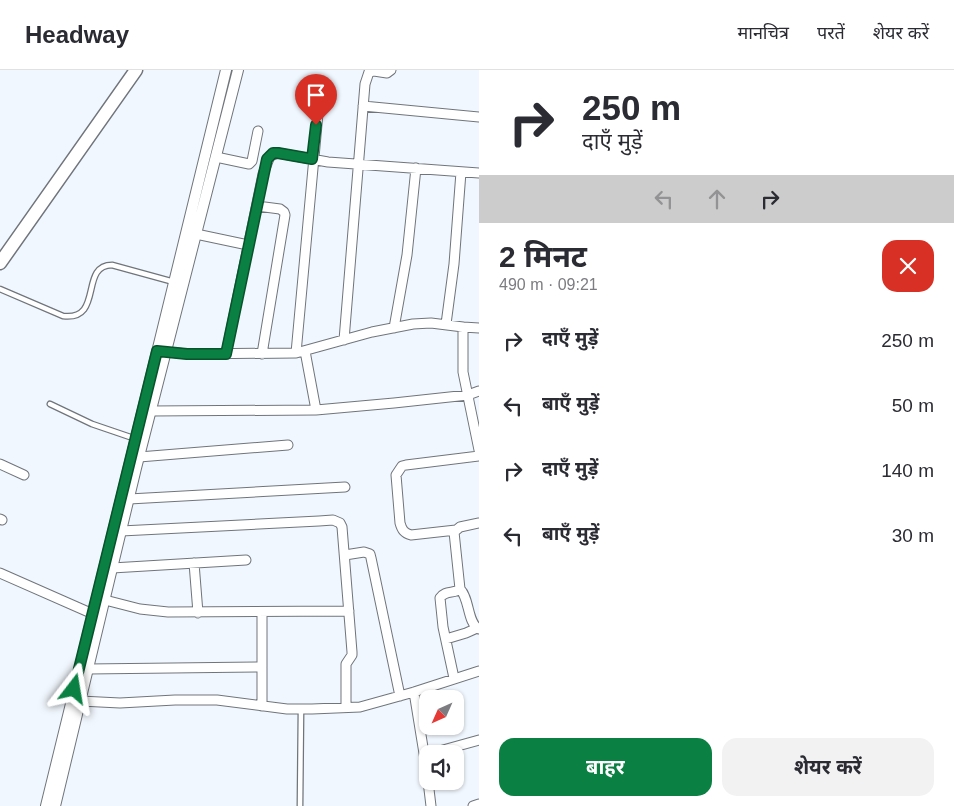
<!DOCTYPE html>
<html lang="hi">
<head>
<meta charset="utf-8">
<style>
  body { margin:0; font-family:Arial,"Noto Sans Devanagari",sans-serif; background:#f2f2f3; color:#2b2b33; height:100vh; display:flex; flex-direction:column; font-size:19px; white-space:nowrap }
  * { box-sizing:border-box; margin:0 }
  p { font-size:16px; color:#7c7c81 }
  .icon { flex:none; width:28px; height:28px; fill:none; stroke:currentColor; stroke-width:2; stroke-linecap:round; stroke-linejoin:round }
  .map { position:relative; flex:1; overflow:hidden }
  .panel { display:flex; flex-direction:column; background:#fff; width:475px }
  .panel>* { flex:none }
  .hud { background:#fff; color:#2b2b33; overflow:hidden }
  .needle { width:32px; rotate:225deg }
  .tools { position:absolute; left:419px; top:620px; display:grid; gap:10px }
  .tools a { display:grid; place-items:center; width:45px; height:45px; border-radius:10px; background:#fff; box-shadow:0 1px 4px #0004; font-size:25px }
  .pin { position:absolute; display:grid; place-items:center; width:42px; height:42px; color:#fff; margin:-51px -21px; border-radius:50% 50% 50% 0; rotate:-45deg; box-shadow:0 0 5px #0007 }
  .pin .icon { rotate:45deg }
  .me { position:absolute; width:55px; margin:-28px; rotate:14deg; stroke-linejoin:round; filter:drop-shadow(0 0 4px #0008) }
  .turn { display:flex; align-items:center; gap:18px; height:105px; padding:0 20px; font-size:22px }
  .turn .icon { width:65px; height:65px; stroke-width:2.5 }
  .turn b { display:block; font-size:35px; line-height:42px }
  .lanes { display:flex; align-items:center; height:48px; padding:0 20px; background:#0003; justify-content:center; gap:25px; direction:ltr }
  .lanes .off { opacity:.35 }
  .round { display:grid; place-items:center; flex:none; width:52px; height:52px; border-radius:15px; background:#f2f2f3 }
  .head { display:flex; align-items:center; justify-content:space-between; height:85px; padding:0 20px }
  h1 { font-size:30px; font-weight:700; line-height:38px }
  .button { display:flex; gap:10px; margin-top:auto; padding:10px 20px }
  .button a { flex:1; height:58px; border-radius:15px; background:#0b8043; color:#fff; font-size:20px; font-weight:700; line-height:58px; text-align:center }
  .button a+a { background:#f2f2f3; color:#2b2b33 }
  ul { padding:0; list-style:none }
  li { display:flex; align-items:center; gap:15px; height:65px; padding:0 20px }
  li div { flex:1 }
  li b { display:block; font-size:19px }
  li em { font-style:normal }
  header { display:flex; align-items:center; gap:30px; box-sizing:border-box; height:70px; padding:0 25px; background:#fff; border-bottom:1px solid #e1e1e2 }
  header strong { font-size:24px }
  nav { display:flex; gap:28px; margin-inline-start:auto; font-size:18px }
  main { display:flex; flex:1; min-height:0 }
  .map>svg:first-child { display:block }
  .lines { fill:none; stroke-linecap:round; stroke-linejoin:round }
  .service-casing { stroke:#70757c; stroke-width:7 }
  .minor-casing { stroke:#70757c; stroke-width:11 }
  .tertiary-casing { stroke:#70757c; stroke-width:12 }
  .primary-casing { stroke:#70757c; stroke-width:15 }
  .service { stroke:#fff; stroke-width:4.5 }
  .minor { stroke:#fff; stroke-width:9 }
  .tertiary { stroke:#fff; stroke-width:10 }
  .primary { stroke:#fff; stroke-width:12 }
  .route-casing { stroke:#07532c; stroke-width:12 }
  .route { stroke:#0b8043; stroke-width:9 }
</style>
</head>
<body>
<header>
<strong>Headway</strong>
<nav><a>मानचित्र</a><a>परतें</a><a>शेयर करें</a></nav>
</header>
<main>
<div class="map">
<svg width="479" height="736" viewBox="0 0 479 736">
  <rect width="100%" height="100%" fill="#f1f7fe"/>
  <g class="lines">
    <!-- service casing -->
    <g class="service-casing">
      <path id="service" d="M0,219l63,27c41,5 16,-51 49,-51l62,17
        M50,334l42,20 44,15
        M300,736l1,-97"/>
    </g>
    <!-- minor casing -->
    <g class="minor-casing">
      <path id="minor" d="M363,36l116,11
        M216,87l33,7 3,-3 6,-30
        M257,136l23,3 4,3 1,3 -23,139
        M196,164l52,11
        M446,254l8,-60 7,-92
        M463,257l16,1
        M394,258l13,-73 9,-87
        M344,270l21,-256 4,-12 5,-1 13,2 4,-3
        M160,281l27,3 109,-1 76,-21 41,-8 18,-1 32,4v45l16,78
        M305,281l11,59
        M296,283l24,-261
        M226,284l37,-180 7,-18 8,-3 50,9 151,11
        M151,341l165,-1 78,-7 74,-8 11,-4
        M139,387l149,-12
        M0,394l24,11
        M129,429l216,-12
        M0,449l2,1
        M456,460l-45,5c-7,-2 -9,-5 -11,-12l-4,-48 6,-9 4,-1 73,-9
        M121,461l198,-10 14,-1 7,3 2,4 10,125v3l-6,9v43
        M345,485l19,-3 6,2 1,4 29,138
        M194,493l4,50
        M112,498l134,-8
        M0,503l93,41
        M460,519c10,10 7,34 19,40
        M105,530l35,9 28,3 181,-1
        M262,542v94
        M446,569l20,-6 11,-5
        M88,599l174,-2
        M454,608l-11,-51 -3,-29c5,-8 14,-4 20,-9l-6,-57 6,-5 19,-4
        M414,622l14,86
        M80,631l40,2 55,-3h42l70,9h25l48,-2 54,-15 65,-21
        M425,685l54,-15
        M428,711l3,25
        M473,736l6,-2"/>
    </g>
    <!-- tertiary casing -->
    <g class="tertiary-casing">
      <path id="tertiary" d="M46,736l180,-736
        M55,736l81,-338 102,-398"/>
    </g>
    <!-- primary casing -->
    <g class="primary-casing">
      <path id="primary" d="M0,193l136,-193"/>
    </g>
    <!-- service -->
    <use href="#service" class="service"/>
    <!-- minor -->
    <use href="#minor" class="minor"/>
    <!-- tertiary -->
    <use href="#tertiary" class="tertiary"/>
    <!-- primary -->
    <use href="#primary" class="primary"/>
  </g>
  <g class="lines">
    <!-- route casing -->
    <g class="route-casing">
      <path id="route" d="M74,619l83,-338 30,3h39l41,-195 6,-6h5l34,6 4,-34"/>
    </g>
    <!-- route -->
    <use href="#route" class="route"/>
  </g>
</svg>
<div class="tools">
<a><svg class="needle" viewBox="-14 -14 28 28"><path d="M0-13l5 13h-10z" fill="#e53935"/><path d="M0 13l5-13h-10z" fill="#7c7c81"/></svg></a>
<a><svg class="icon" aria-label="sound" viewBox="0 0 24 24"><path d="M4 9h4l5-4v14l-5-4H4zM17 9q2 3 0 6"/></svg></a>
</div>
<div class="pin" style="left:316px;top:55px;background:#d93025"><svg class="icon" aria-label="arrive" viewBox="0 0 24 24"><path d="M6 21V4h12l-3 4 3 4H6"/></svg></div>
<svg class="me" style="left:74px;top:619px" viewBox="-20 -20 40 40"><path d="M0-17L14 15 0 8-14 15z" fill="#0b8043" stroke="#fff" stroke-width="4"/></svg>
</div>
<section class="panel">
<div class="hud">
<div class="turn"><svg class="icon" aria-label="right" viewBox="0 0 24 24"><path d="M7 20v-9h11M14 6l5 5-5 5"/></svg><div><b>250 m</b>दाएँ मुड़ें</div></div>
<div class="lanes"><svg class="icon off" aria-label="left" viewBox="0 0 24 24"><path d="M17 20v-9H6M10 6l-5 5 5 5"/></svg><svg class="icon off" aria-label="ahead" viewBox="0 0 24 24"><path d="M12 20V5M6 11l6-6 6 6"/></svg><svg class="icon" aria-label="right" viewBox="0 0 24 24"><path d="M7 20v-9h11M14 6l5 5-5 5"/></svg></div>
</div>
<div class="head"><div><h1>2 मिनट</h1><p>490 m · 09:21</p></div><a class="round" style="background:#d93025;color:#fff"><svg class="icon" aria-label="close" viewBox="0 0 24 24"><path d="M6 6l12 12M18 6L6 18"/></svg></a></div>
<ul>
<li><svg class="icon" aria-label="right" viewBox="0 0 24 24"><path d="M7 20v-9h11M14 6l5 5-5 5"/></svg><div><b>दाएँ मुड़ें</b></div><em>250 m</em></li>
<li><svg class="icon" aria-label="left" viewBox="0 0 24 24"><path d="M17 20v-9H6M10 6l-5 5 5 5"/></svg><div><b>बाएँ मुड़ें</b></div><em>50 m</em></li>
<li><svg class="icon" aria-label="right" viewBox="0 0 24 24"><path d="M7 20v-9h11M14 6l5 5-5 5"/></svg><div><b>दाएँ मुड़ें</b></div><em>140 m</em></li>
<li><svg class="icon" aria-label="left" viewBox="0 0 24 24"><path d="M17 20v-9H6M10 6l-5 5 5 5"/></svg><div><b>बाएँ मुड़ें</b></div><em>30 m</em></li>
</ul>
<div class="button"><a>बाहर</a><a>शेयर करें</a></div>
</section>
</main>
</body>
</html>
